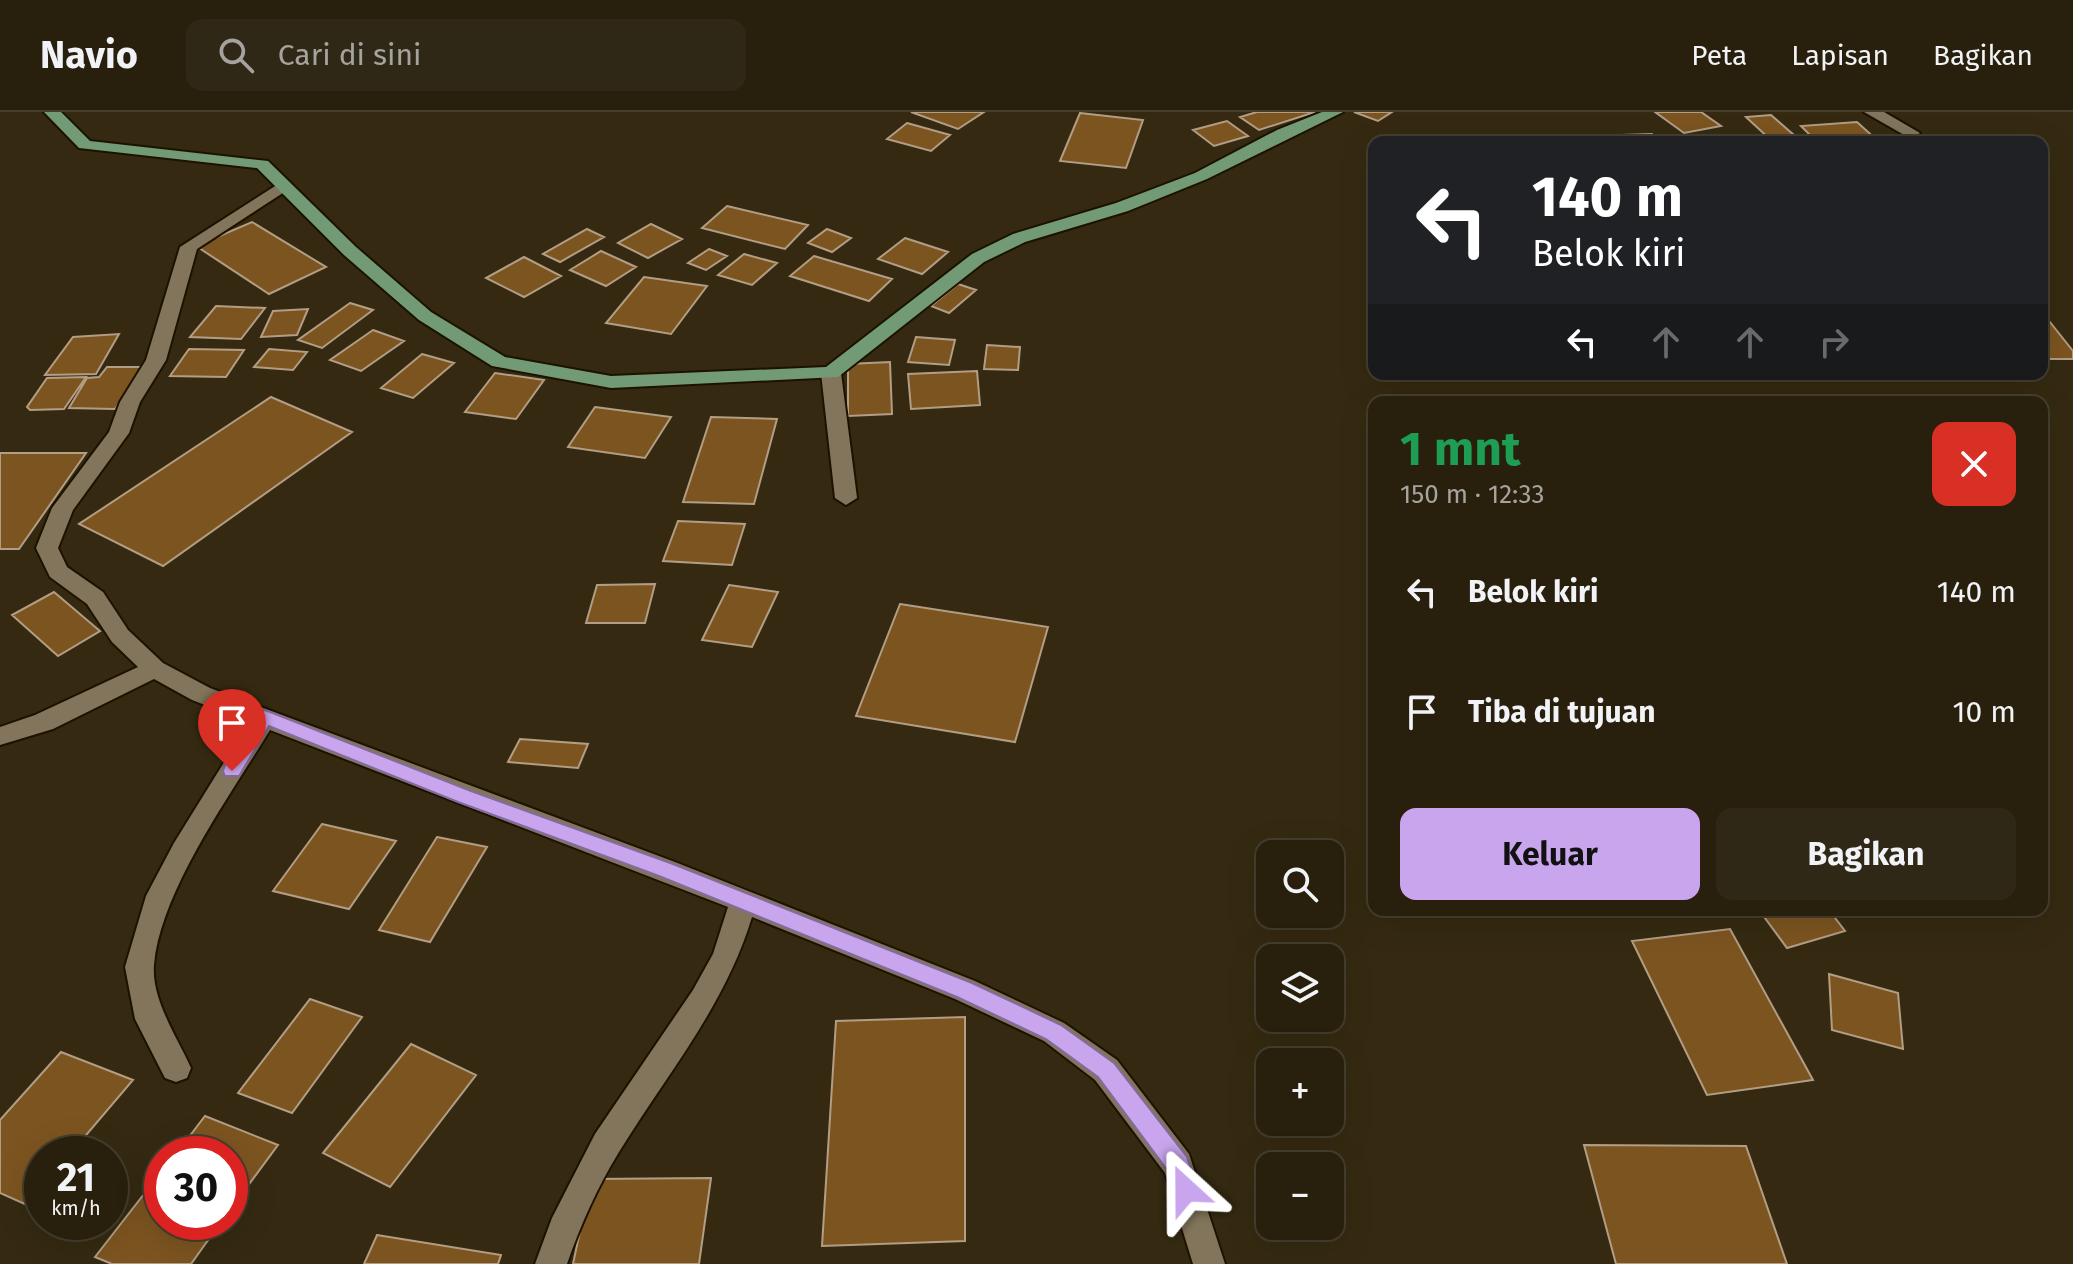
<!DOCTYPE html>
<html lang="id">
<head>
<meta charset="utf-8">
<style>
  body { margin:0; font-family:"Fira Sans",sans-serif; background:#302816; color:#f1f3f6; height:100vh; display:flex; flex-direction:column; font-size:30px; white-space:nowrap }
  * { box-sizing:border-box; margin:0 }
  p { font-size:26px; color:#a5a39d }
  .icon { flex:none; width:44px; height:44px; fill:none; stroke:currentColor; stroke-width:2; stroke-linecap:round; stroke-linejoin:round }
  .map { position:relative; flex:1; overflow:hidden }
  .sheet { position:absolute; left:1368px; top:284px; width:680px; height:520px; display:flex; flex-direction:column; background:#28200d; border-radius:16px; box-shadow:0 8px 32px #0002,0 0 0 2px #443e2e }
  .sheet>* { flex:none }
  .top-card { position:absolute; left:1368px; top:24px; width:680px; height:244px; border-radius:16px; box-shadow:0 8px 32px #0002,0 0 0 2px #443e2e; background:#202124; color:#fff; overflow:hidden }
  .buttons { position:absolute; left:1256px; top:728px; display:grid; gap:16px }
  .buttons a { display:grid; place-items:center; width:88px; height:88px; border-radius:16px; background:#28200d; box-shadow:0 8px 32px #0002,0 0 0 2px #443e2e; font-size:40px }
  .speed { position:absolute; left:24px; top:1024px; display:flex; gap:16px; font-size:40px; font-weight:700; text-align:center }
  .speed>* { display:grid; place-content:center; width:104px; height:104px; border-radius:50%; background:#28200d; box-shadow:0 8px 32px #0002,0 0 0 2px #443e2e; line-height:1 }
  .speed small { font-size:20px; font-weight:400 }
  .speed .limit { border:12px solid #d22; background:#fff; color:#111 }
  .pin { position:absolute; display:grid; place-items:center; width:68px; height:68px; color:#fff; margin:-82px -34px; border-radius:50% 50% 50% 0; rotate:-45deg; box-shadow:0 0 8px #0007 }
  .pin .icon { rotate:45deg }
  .me { position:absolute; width:88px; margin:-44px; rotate:336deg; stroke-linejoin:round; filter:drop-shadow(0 0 6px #0008) }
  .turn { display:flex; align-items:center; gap:28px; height:168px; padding:0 32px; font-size:36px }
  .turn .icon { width:104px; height:104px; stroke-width:2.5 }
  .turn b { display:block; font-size:56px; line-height:68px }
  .lanes { display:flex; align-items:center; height:76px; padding:0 32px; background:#0003; justify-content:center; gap:40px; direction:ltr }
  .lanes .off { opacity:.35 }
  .round { display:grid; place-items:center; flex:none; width:84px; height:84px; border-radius:16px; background:#302816 }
  .summary { display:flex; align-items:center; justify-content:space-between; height:136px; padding:0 32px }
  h1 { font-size:48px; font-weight:700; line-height:60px; color:#1e9e55 }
  .primary-button { display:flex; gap:16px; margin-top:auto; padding:16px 32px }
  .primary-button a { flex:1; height:92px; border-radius:16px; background:#c9a5ee; color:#111; font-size:32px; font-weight:700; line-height:92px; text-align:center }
  .primary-button a+a { background:#302816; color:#f1f3f6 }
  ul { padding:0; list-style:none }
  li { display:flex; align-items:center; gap:24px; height:120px; padding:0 32px }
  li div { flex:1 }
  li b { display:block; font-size:30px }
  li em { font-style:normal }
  header { display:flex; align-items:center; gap:48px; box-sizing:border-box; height:112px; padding:0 40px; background:#28200d; border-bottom:2px solid #443e2e }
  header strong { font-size:38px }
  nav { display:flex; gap:44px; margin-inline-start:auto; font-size:28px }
  .search { width:560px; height:72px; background:#302816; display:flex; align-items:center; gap:20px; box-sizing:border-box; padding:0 28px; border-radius:16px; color:#a5a39d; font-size:30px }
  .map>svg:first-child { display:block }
  .building { fill:#7c5420; stroke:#b29d85; stroke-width:2 }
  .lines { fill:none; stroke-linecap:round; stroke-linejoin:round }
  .minor-casing { stroke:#1c1200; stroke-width:4 }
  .major-casing { stroke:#1c1200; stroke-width:4 }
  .minor { fill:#82755b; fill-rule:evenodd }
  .major { fill:#729a74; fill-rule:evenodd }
  .route { fill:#c9a5ee; stroke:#836b9b; stroke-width:2 }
</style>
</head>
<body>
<header>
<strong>Navio</strong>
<div class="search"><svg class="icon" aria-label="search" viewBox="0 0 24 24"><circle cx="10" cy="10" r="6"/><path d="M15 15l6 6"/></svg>Cari di sini</div>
<nav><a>Peta</a><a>Lapisan</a><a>Bagikan</a></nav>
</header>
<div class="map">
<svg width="2073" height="1152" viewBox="0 0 2073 1152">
  <rect width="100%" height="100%" fill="#352a11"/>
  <!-- building -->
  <path class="building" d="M911,0h73l-26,17z
    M1257,0h58l-56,18 -19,-13z
    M1354,0h38l-14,9z
    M1655,0h46l20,14 -37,7z
    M1080,1l63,7 -17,48 -66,-7z
    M1771,3l31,27h-29l-27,-25z
    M1227,9l21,15 -34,10 -21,-16z
    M1857,10l22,20h-62l-16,-16z
    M907,11l43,12 -19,16 -44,-12z
    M1652,22l6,8h-63l-4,-6z
    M727,94l81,19 -23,24 -83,-21z
    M252,110l74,45 -57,27 -73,-48z
    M651,112l31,15 -34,19 -30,-15z
    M587,117l17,8 -44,25 -17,-8z
    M827,117l24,9 -19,14 -24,-9z
    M905,126l43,14 -26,22 -44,-15z
    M709,137l18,7 -21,14 -18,-7z
    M601,139l35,16 -30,19 -36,-16z
    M744,142l33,9 -25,22 -34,-10z
    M814,144l78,23 -23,22 -79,-25z
    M524,145l37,19 -37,21 -38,-19z
    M644,165l63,9 -36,48 -65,-11z
    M958,172l18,6 -27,23 -18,-7z
    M350,191l23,7 -51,38 -24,-8z
    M216,194l49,2 -24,31 -51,-2z
    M308,197l-11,26 -36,2 12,-26z
    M2042,200l31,39v8h-31z
    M373,218l31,11 -43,30 -31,-11z
    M119,222l-23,40 -51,1 28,-38z
    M916,225l39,3 -6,25 -41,-3z
    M987,233l33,2 -2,23 -34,-1z
    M189,237l55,1 -18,27 -56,-1z
    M269,237l38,3 -14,18 -39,-3z
    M422,242l32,9 -41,35 -32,-10z
    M890,250l2,52 -44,2v-52z
    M107,255h37l-29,42 -46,-1 18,-30 12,-1z
    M977,259l3,34 -69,4 -3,-35z
    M495,261l49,7 -28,39 -51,-7z
    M86,265l-22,32 -34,1 -3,-3 20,-29z
    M271,285l81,35 -189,134 -84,-42z
    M595,295l76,10 -26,41 -77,-11z
    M711,305l66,2 -23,85 -71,-2z
    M0,341h86l-67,96h-19z
    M678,409l67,3 -13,41 -69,-4z
    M655,472l-10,39h-59l11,-38z
    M729,473l49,7 -26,55 -50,-7z
    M54,480l46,39 -42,25 -46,-41z
    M900,492l148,23 -33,115 -159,-26z
    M520,627l68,5 -10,24 -70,-6z
    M322,712l74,17 -47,68 -76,-18z
    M437,725l50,10 -57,95 -51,-12z
    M1759,798h70l16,21 -58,17z
    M1730,817l83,151 -106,15 -75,-154z
    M1829,862l69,19 5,56 -71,-19z
    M310,887l52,18 -70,96 -54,-20z
    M965,905v224l-143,5 14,-225z
    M411,932l65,31 -86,112 -67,-34z
    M61,940l72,28 -63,74h-28v33l-15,18 -27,-12v-73z
    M205,1004l73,29 -48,65v-56h-54z
    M1584,1033l162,1 41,118h-171z
    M162,1059v51h59l-30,42h-79l-17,-7z
    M711,1066l-12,86h-126l18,-85z
    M377,1123l124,20 -3,9h-134z"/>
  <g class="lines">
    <!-- minor casing -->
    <g class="minor-casing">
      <path id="minor" d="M1864,0h20l36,21 -8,5 -6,-2z
        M283,69l6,2 2,3 -2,3 -92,60 -31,111 -26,42 -11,31 -56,77 -15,38 9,19 36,25 25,38 35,33 47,25 465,174 300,119 89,42 53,37 72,94 36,110h-32l-28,-91 -70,-93 -51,-39 -89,-42 -203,-82c-27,89 -85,157 -133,235 -21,34 -39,74 -52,112h-32l17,-46 43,-84 98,-144 20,-36 15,-47 -458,-177c-39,64 -110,162 -116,235 -3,34 24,74 37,103l-4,10 -11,4 -11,-4 -30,-59 -10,-52 21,-71 28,-53 75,-121 -57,-22 -38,-21 -101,50 -53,16v-18l35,-12 103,-48 -26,-25 -25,-38 -37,-27 -14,-29 16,-40 57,-76 11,-30 26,-42 34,-113z
        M831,255l10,6 16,125 -11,7 -11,-7 -14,-125z"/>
    </g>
    <!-- major casing -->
    <g class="major-casing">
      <path id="major" d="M44,0h17l29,29 178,20 88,86 75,65 74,45 106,19 215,-9 146,-113 41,-20 103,-31 79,-30 82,-43 45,-18h21l-136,67 -79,32 -103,31 -41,20 -146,115 -227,11 -119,-22 -73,-46 -75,-65 -87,-87 -178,-20z"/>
    </g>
    <!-- minor -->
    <use href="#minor" class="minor"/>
    <!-- major -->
    <use href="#major" class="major"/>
  </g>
  <!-- route -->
  <path class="route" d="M265,598l206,81 202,73 299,119 89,42 53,38 73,94 11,33 -4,8 -8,3 -8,-3 -10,-27 -70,-94 -52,-38 -89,-42 -298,-121 -201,-74 -189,-76 -30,50h-14l-2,-5 2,-6 33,-53z"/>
</svg>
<div class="buttons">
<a><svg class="icon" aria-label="search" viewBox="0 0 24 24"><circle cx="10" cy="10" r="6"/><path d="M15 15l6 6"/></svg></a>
<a><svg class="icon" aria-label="layers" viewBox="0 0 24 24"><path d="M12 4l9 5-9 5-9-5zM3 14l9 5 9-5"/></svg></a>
<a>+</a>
<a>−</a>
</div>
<div class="speed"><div>21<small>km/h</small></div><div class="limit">30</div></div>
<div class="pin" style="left:232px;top:659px;background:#d93025"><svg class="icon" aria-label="arrive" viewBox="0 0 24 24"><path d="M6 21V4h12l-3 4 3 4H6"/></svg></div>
<svg class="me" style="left:1186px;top:1078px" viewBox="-20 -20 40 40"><path d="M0-17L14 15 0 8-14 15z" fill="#c9a5ee" stroke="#fff" stroke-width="4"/></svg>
<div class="top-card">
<div class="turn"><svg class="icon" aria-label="left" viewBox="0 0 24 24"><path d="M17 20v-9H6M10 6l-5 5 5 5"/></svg><div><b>140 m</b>Belok kiri</div></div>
<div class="lanes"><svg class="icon" aria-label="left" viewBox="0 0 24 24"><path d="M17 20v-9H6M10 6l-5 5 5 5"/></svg><svg class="icon off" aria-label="ahead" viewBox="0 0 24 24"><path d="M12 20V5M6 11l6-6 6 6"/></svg><svg class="icon off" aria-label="ahead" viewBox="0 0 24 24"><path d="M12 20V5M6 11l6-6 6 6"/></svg><svg class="icon off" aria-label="right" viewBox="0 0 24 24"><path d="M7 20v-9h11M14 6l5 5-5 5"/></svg></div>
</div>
<section class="sheet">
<div class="summary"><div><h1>1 mnt</h1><p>150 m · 12:33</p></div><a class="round" style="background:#d93025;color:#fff"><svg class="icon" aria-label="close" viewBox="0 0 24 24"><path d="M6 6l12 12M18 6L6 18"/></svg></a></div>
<ul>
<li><svg class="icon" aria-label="left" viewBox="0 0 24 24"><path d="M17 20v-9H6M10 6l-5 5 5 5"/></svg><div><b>Belok kiri</b></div><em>140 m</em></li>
<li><svg class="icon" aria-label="arrive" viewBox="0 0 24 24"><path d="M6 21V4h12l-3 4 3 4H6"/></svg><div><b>Tiba di tujuan</b></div><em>10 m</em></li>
</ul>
<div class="primary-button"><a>Keluar</a><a>Bagikan</a></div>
</section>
</div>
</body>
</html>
